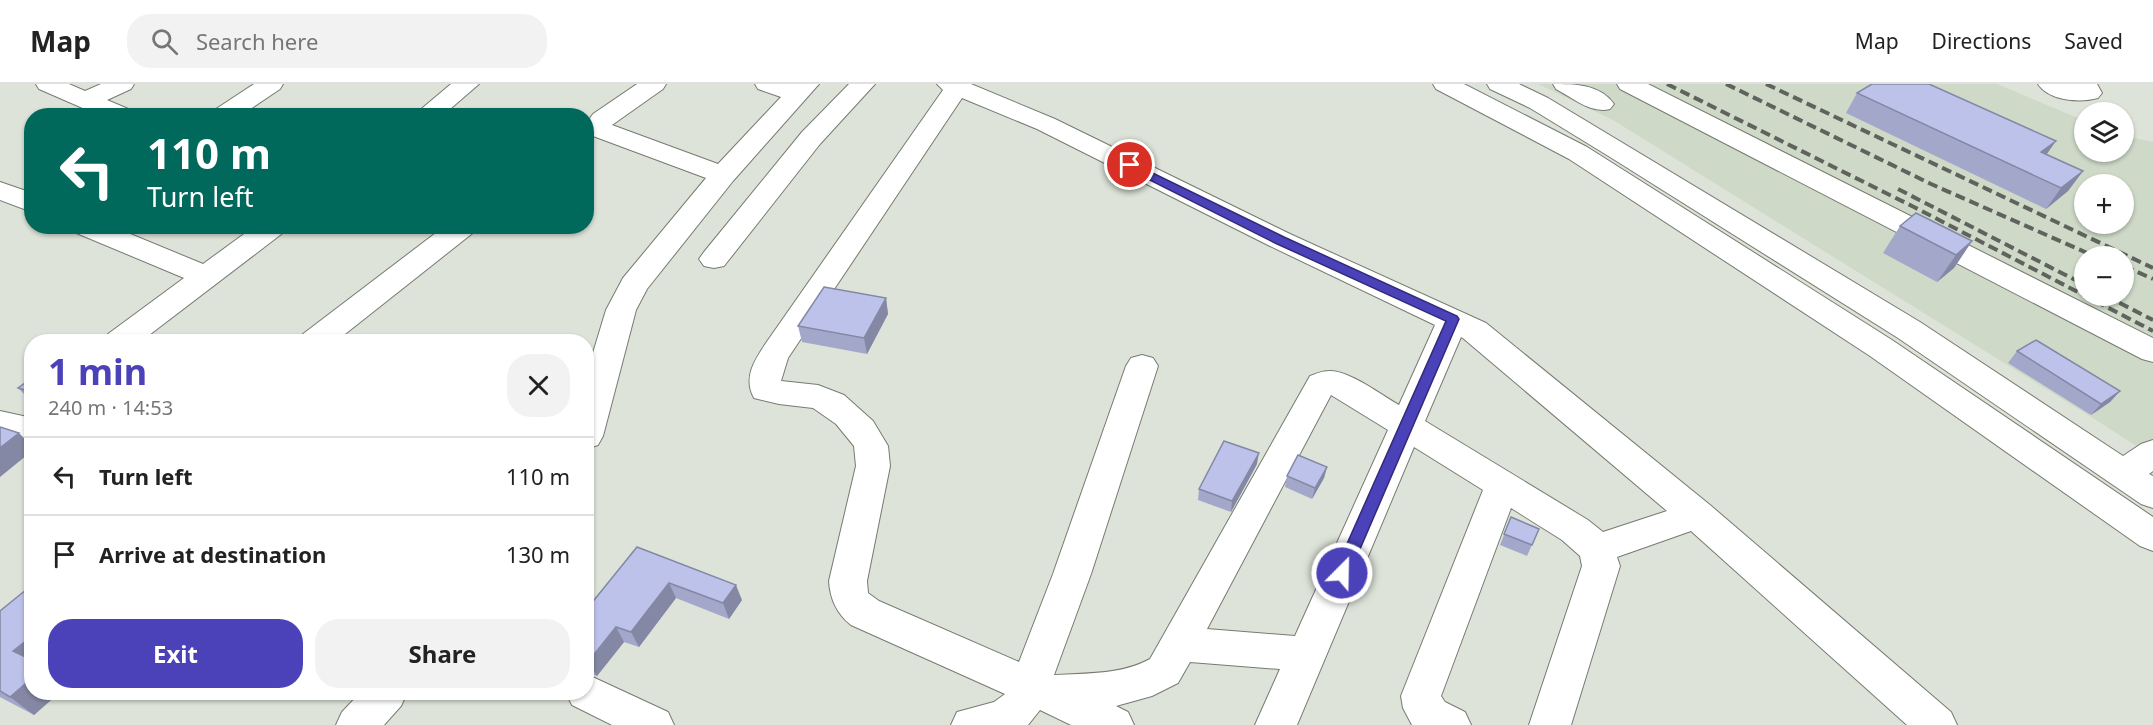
<!DOCTYPE html>
<html lang="en">
<head>
<meta charset="utf-8">
<style>
  body { margin:0; font-family:"Noto Sans",sans-serif; background:#f2f2f2; color:#222; height:100vh; display:flex; flex-direction:column; font-size:22px; white-space:nowrap }
  * { box-sizing:border-box; margin:0 }
  p { font-size:20px; color:#767676 }
  .icon { flex:none; width:33px; height:33px; fill:none; stroke:currentColor; stroke-width:2; stroke-linecap:round; stroke-linejoin:round }
  .map { position:relative; flex:1; overflow:hidden }
  .details { position:absolute; left:24px; top:250px; width:570px; height:366px; display:flex; flex-direction:column; background:#fff; border-radius:24px; box-shadow:0 2px 4px #0004 }
  .details>* { flex:none }
  .top-card { position:absolute; left:24px; top:24px; width:570px; height:126px; border-radius:24px; box-shadow:0 2px 4px #0004; background:#00695c; color:#fff; overflow:hidden }
  .fabs { position:absolute; left:2074px; top:18px; display:grid; gap:12px }
  .fabs a { display:grid; place-items:center; width:60px; height:60px; border-radius:50%; background:#fff; box-shadow:0 2px 4px #0004; font-size:30px }
  .pin { position:absolute; display:grid; place-items:center; width:51px; height:51px; color:#fff; margin:-26px; border:3px solid #fff; border-radius:50%; box-shadow:0 2px 6px #0007 }
  .me { position:absolute; width:66px; margin:-33px; rotate:23deg; stroke-linejoin:round; filter:drop-shadow(0 0 4px #0008) }
  .turn { display:flex; align-items:center; gap:21px; height:126px; padding:0 24px; font-size:27px }
  .turn .icon { width:78px; height:78px; stroke-width:2.5 }
  .turn b { display:block; font-size:42px; line-height:51px }
  .round { display:grid; place-items:center; flex:none; width:63px; height:63px; border-radius:24px; background:#f2f2f2 }
  .headline { display:flex; align-items:center; justify-content:space-between; height:102px; padding:0 24px }
  h1 { font-size:36px; font-weight:700; line-height:45px; color:#4b42b9 }
  .button { display:flex; gap:12px; margin-top:auto; padding:12px 24px }
  .button a { flex:1; height:69px; border-radius:24px; background:#4b42b9; color:#fff; font-size:24px; font-weight:700; line-height:69px; text-align:center }
  .button a+a { background:#f2f2f2; color:#222 }
  ul { padding:0; list-style:none }
  li { display:flex; align-items:center; gap:18px; height:78px; padding:0 24px; border-top:2px solid #e0e0e0 }
  li div { flex:1 }
  li b { display:block; font-size:22px }
  li em { font-style:normal }
  header { display:flex; align-items:center; gap:36px; box-sizing:border-box; height:84px; padding:0 30px; background:#fff; border-bottom:2px solid #e0e0e0 }
  header strong { font-size:28px }
  nav { display:flex; gap:33px; margin-inline-start:auto; font-size:21px }
  .search { width:420px; height:54px; background:#f2f2f2; display:flex; align-items:center; gap:15px; box-sizing:border-box; padding:0 21px; border-radius:24px; color:#767676; font-size:22px }
  .map>svg:first-child { display:block }
  .built { fill:#ced9c7; fill-rule:evenodd }
  .lines { fill:none; stroke-linecap:round; stroke-linejoin:round }
  .minor-casing { stroke:#767b71; stroke-width:2 }
  .minor { fill:#fff; fill-rule:evenodd }
  .rail { stroke:#60635d; stroke-width:4; stroke-dasharray:10 5; stroke-linecap:butt }
  .wall { fill:#a3a7ca }
  .shaded-wall { fill:#8488a4 }
  .building { fill:#bdc2eb; stroke:#8488a4; stroke-width:1.5 }
  .route { fill:#4b42b9; stroke:#312b78; stroke-width:1.5 }
</style>
</head>
<body>
<header>
<strong>Map</strong>
<div class="search"><svg class="icon" aria-label="search" viewBox="0 0 24 24"><circle cx="10" cy="10" r="6"/><path d="M15 15l6 6"/></svg>Search here</div>
<nav><a>Map</a><a>Directions</a><a>Saved</a></nav>
</header>
<div class="map">
<svg width="2153" height="641" viewBox="0 0 2153 641">
  <rect width="100%" height="100%" fill="#dde3d8"/>
  <!-- built -->
  <path class="built" d="M1538,0h459l88,37v31h39v-16l29,6v315l-49,-32 -491,-305zM2085,100h39v40h-39zM2085,172h39v40h-39z"/>
  <g class="lines">
    <!-- minor casing -->
    <g class="minor-casing">
      <path id="minor" d="M36,0h33l16,7 16,-7h33l-3,5 -24,11 26,11 3,5h-35l-62,-27z
        M254,0h29l-3,5 -40,27h-30l3,-5z
        M451,0h28l-37,32h-29z
        M637,0h29l-3,5 -51,36 106,39 63,-67 -23,-8 -3,-5h64l-86,97 -86,108 -11,21 -33,126 -5,9 -12,4v-73l20,-66 17,-32 83,-100 -113,-42 -7,-8v-4l7,-10z
        M849,0h26l-55,60 -96,122 -10,2 -10,-2 -5,-7 5,-7 98,-120z
        M937,0h34l84,35 235,115 196,89 224,182 241,207 6,13h-50l-216,-194 -74,26 3,9 -49,159h-42l53,-159 -2,-10 -18,-16 -51,-32 -70,188 4,6 20,10 6,13h-59l-9,-17 -2,-12 82,-206 -69,-43 -117,278h-42l25,-56 -90,-7 -12,21 -26,13 -36,10 12,6 6,13h-63l-31,-15 -12,15h-77l6,-13 37,-10 11,-8 -154,-69c-14,-11 -21,-26 -22,-44l27,-115 -2,-20 -18,-22 -23,-16 -34,-4 -25,-6c-11,-20 0,-37 12,-55l177,-253zM962,14l75,31 233,117 165,79 -36,80c-18,-10 -50,-35 -70,-34 -7,0 -14,3 -19,5l-160,283c-29,16 -63,14 -96,16l37,-101 67,-208 -5,-8 -11,-3 -11,3 -5,8 -73,208 -34,88 -140,-61 -11,-8 -1,-12 23,-115 -2,-20 -15,-25 -29,-26 -26,-10 -37,-4 7,-23zM1461,253l3,2 203,172 -64,21 -15,-12 -163,-99zM1331,311l57,35 -93,206 -88,-7z
        M1433,0h31l123,63 305,193 261,177v34l-13,-5 -270,-190 -301,-197 -133,-70z
        M1487,0h32l29,14 372,224 203,134 18,-12 12,-4v31l-4,3 4,2v32l-12,-4 -243,-166 -288,-181 -80,-49 -40,-19z
        M1553,0c21,0 47,0 61,20l-4,5c-19,5 -37,-11 -54,-20z
        M1617,0h31l505,254v24l-11,-3 -522,-270z
        M2038,0h59l5,9 -4,5c-18,5 -49,3 -60,-14z
        M0,98l32,11v19l-32,-12z
        M70,142h41l92,38 52,-38h33l-4,6 -144,110h-37l5,-8 76,-56 -110,-46z
        M445,142h33l-4,6 -139,110h-37l5,-8z
        M0,327l32,7v25l-32,-8z
        M586,590l82,38 6,13h-62l-40,-20 -6,-12h20z
        M360,609h47l-6,13 -17,19h-48l6,-13z"/>
    </g>
    <!-- minor -->
    <use href="#minor" class="minor"/>
    <!-- rail -->
    <path class="rail" d="M1667,0l247,123 239,124
      M1726,0l205,100 163,72
      M1766,0l387,184
      M1898,105l187,96
      M2124,182l29,13
      M2106,212l47,24"/>
  </g>
  <!-- wall -->
  <path class="wall" d="M1857,9l189,62 37,16 -15,20 -22,18 -200,-96z
    M1900,142l72,15 -18,27 -17,14 -54,-29z
    M886,214l2,16 -21,40 -65,-12 -4,-16z
    M2017,267l103,40 -10,11 -19,13 -83,-52z
    M32,294v22l-3,-1 -11,-11z
    M1257,380l-26,48 -33,-12 1,-11z
    M1327,383l-3,11 -12,21 -27,-12 2,-11z
    M1511,433l28,12 -12,27 -27,-11z
    M637,463l105,53 -13,19 -53,-21 -37,49 -15,-5 -27,34 -11,-4v-62z
    M0,527l32,82h27l-25,22 -34,-18z"/>
  <!-- shaded-wall -->
  <path class="shaded-wall" d="M2056,57l-14,20 -1,-9z
    M2083,87l-15,20 -22,18 15,-21z
    M1972,157l-18,27 -17,14 19,-27z
    M886,214l2,16 -21,40 -3,-16z
    M2120,307l-10,11 -19,13 10,-11z
    M19,349l13,13v5l-32,26v-29z
    M1259,369l-2,11 -26,48 1,-11z
    M1327,383l-3,11 -12,21 3,-11z
    M669,499l7,15 -37,49 -8,-15z
    M736,501l6,15 -13,19 -6,-16z
    M616,543l8,15 -27,34 -9,-14z
    M32,552v30l-19,-15z
    M32,594v15h27l-25,22 -24,-18z"/>
  <!-- building -->
  <path class="building" d="M1872,0h57l127,57 -15,11 42,19 -22,17 -204,-95z
    M1916,129l56,28 -16,14 -56,-29z
    M824,203l62,11 -22,40 -66,-12z
    M2036,256l84,51 -19,13 -84,-53z
    M32,294v14l-14,-4z
    M0,343l19,6 -19,15z
    M1224,357l35,12 -27,48 -33,-12z
    M1298,371l29,12 -12,21 -28,-12z
    M1511,433l28,12 -7,16 -28,-11z
    M637,463l99,38 -13,18 -54,-20 -38,49 -15,-5 -28,35 -2,-1v-51z
    M32,501v51l-19,15 19,9v18l-22,19 -10,-6v-80z"/>
  <!-- route -->
  <path class="route" d="M1130,78l154,75 173,79 2,3 -111,258 -6,2 -5,-2 -3,-4 112,-252 -171,-78 -149,-75v-5z"/>
</svg>
<div class="fabs">
<a><svg class="icon" aria-label="layers" viewBox="0 0 24 24"><path d="M12 4l9 5-9 5-9-5zM3 14l9 5 9-5"/></svg></a>
<a>+</a>
<a>−</a>
</div>
<div class="pin" style="left:1130px;top:81px;background:#d93025"><svg class="icon" aria-label="arrive" viewBox="0 0 24 24"><path d="M6 21V4h12l-3 4 3 4H6"/></svg></div>
<svg class="me" style="left:1342px;top:489px" viewBox="-20 -20 40 40"><circle r="17" fill="#4b42b9" stroke="#fff" stroke-width="3"/><path d="M0-11L8 9 0 5-8 9z" fill="#fff"/></svg>
<div class="top-card">
<div class="turn"><svg class="icon" aria-label="left" viewBox="0 0 24 24"><path d="M17 20v-9H6M10 6l-5 5 5 5"/></svg><div><b>110 m</b>Turn left</div></div>
</div>
<section class="details">
<div class="headline"><div><h1>1 min</h1><p>240 m · 14:53</p></div><a class="round"><svg class="icon" aria-label="close" viewBox="0 0 24 24"><path d="M6 6l12 12M18 6L6 18"/></svg></a></div>
<ul>
<li><svg class="icon" aria-label="left" viewBox="0 0 24 24"><path d="M17 20v-9H6M10 6l-5 5 5 5"/></svg><div><b>Turn left</b></div><em>110 m</em></li>
<li><svg class="icon" aria-label="arrive" viewBox="0 0 24 24"><path d="M6 21V4h12l-3 4 3 4H6"/></svg><div><b>Arrive at destination</b></div><em>130 m</em></li>
</ul>
<div class="button"><a>Exit</a><a>Share</a></div>
</section>
</div>
</body>
</html>
